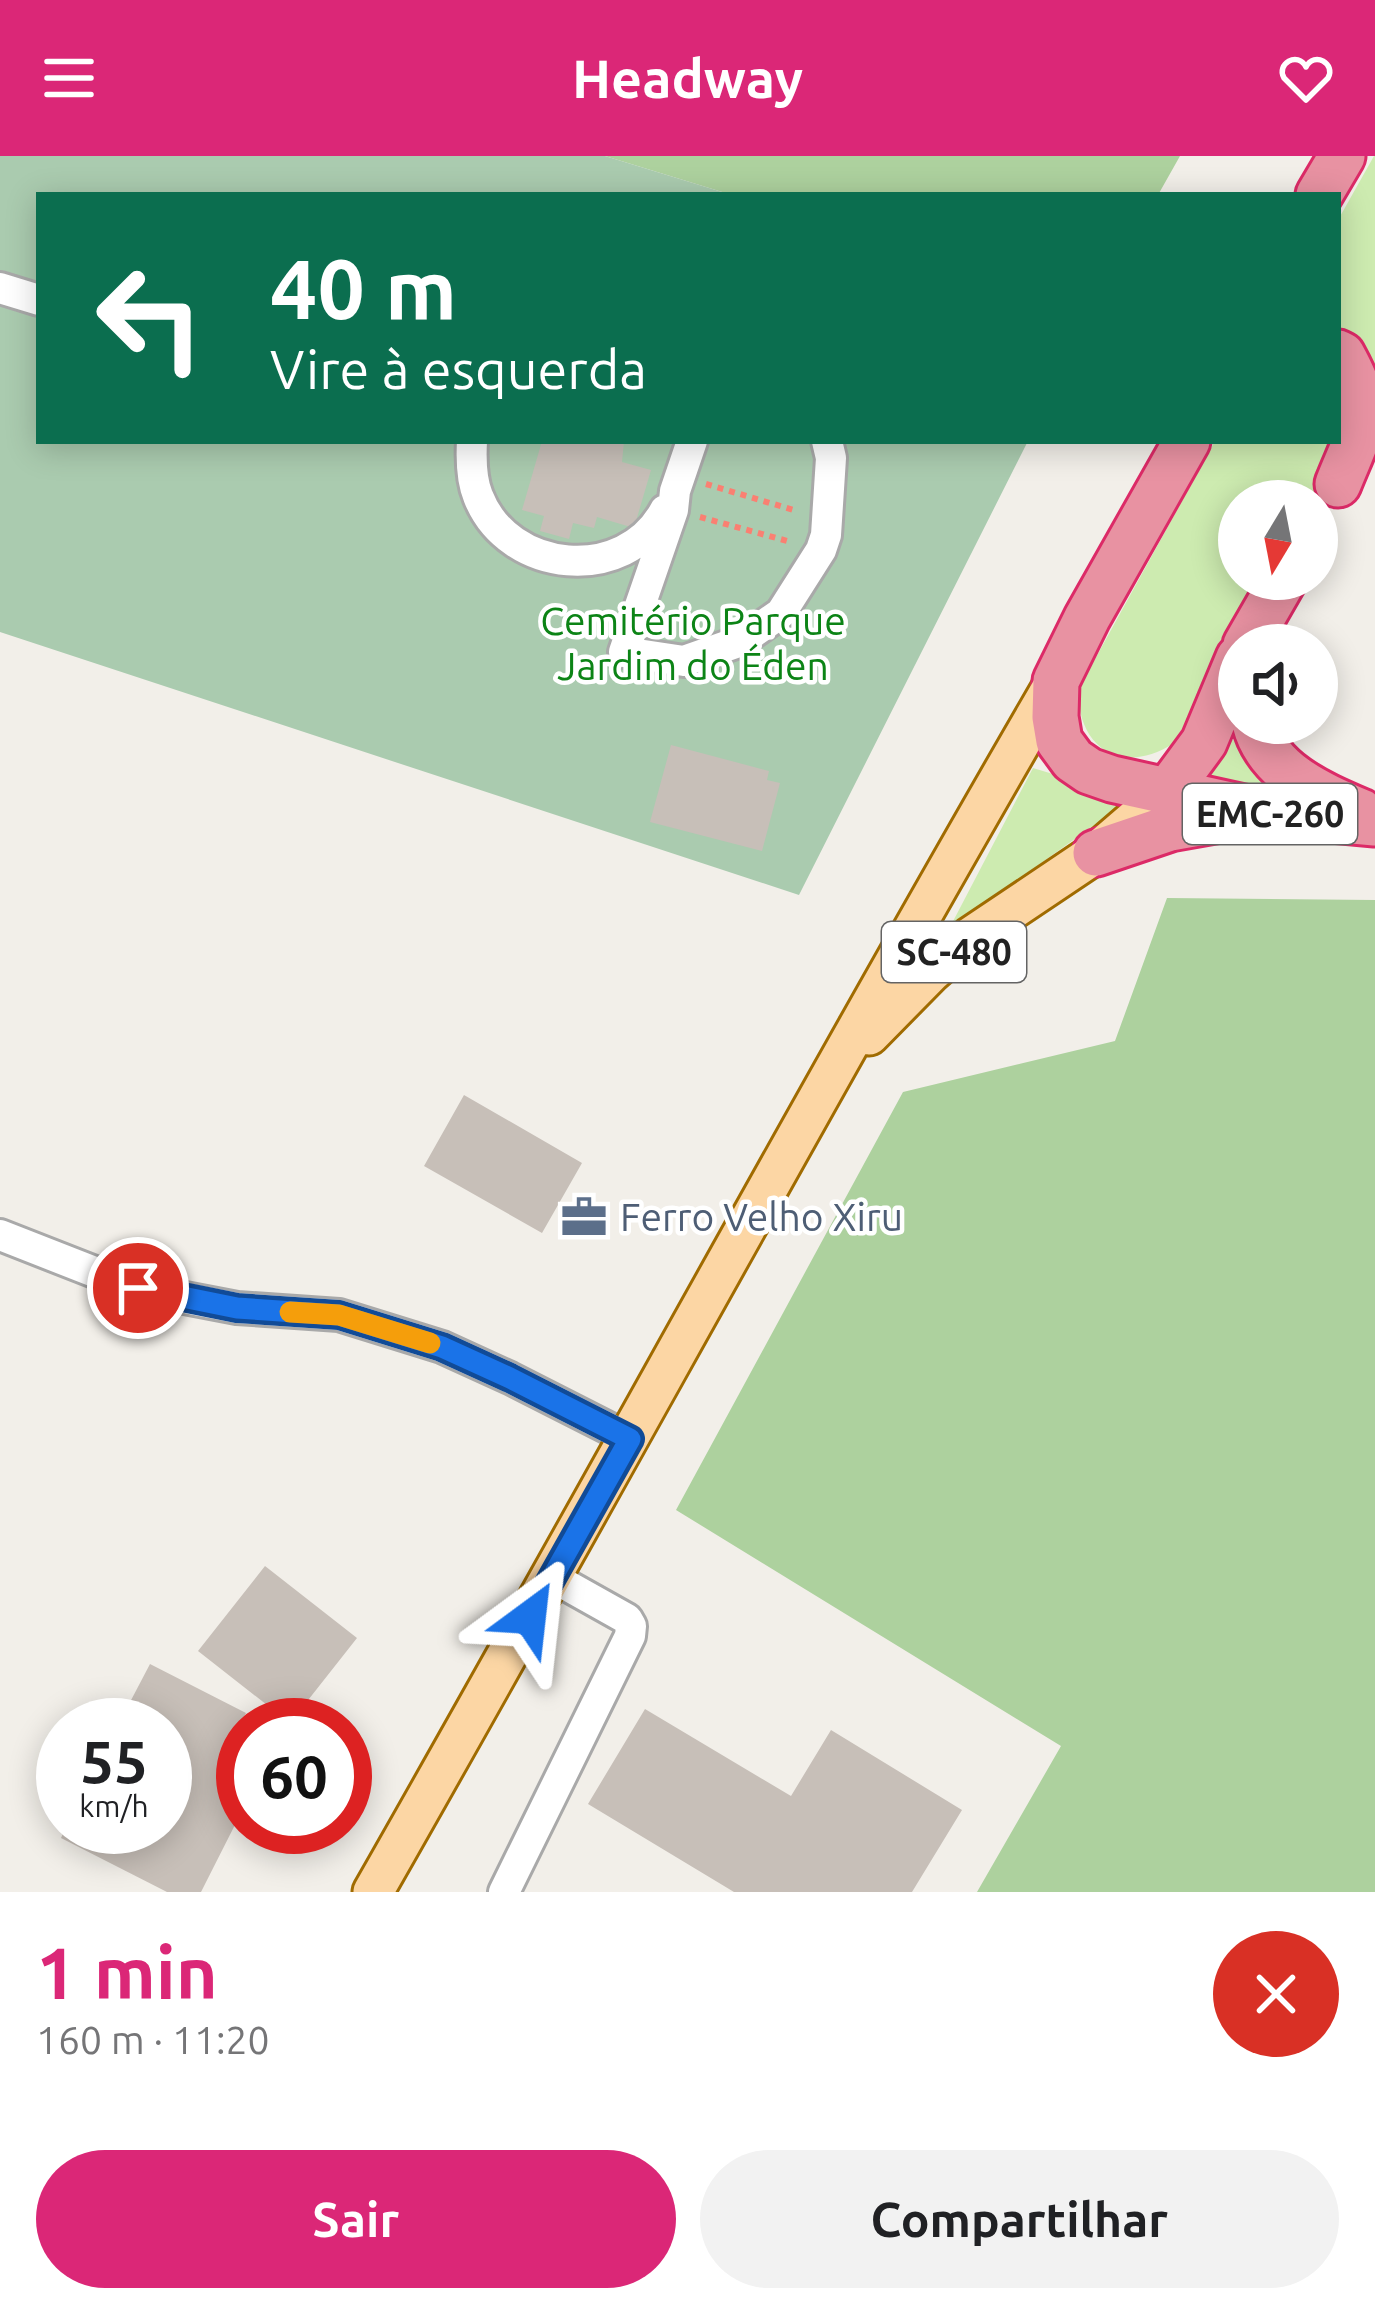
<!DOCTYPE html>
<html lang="pt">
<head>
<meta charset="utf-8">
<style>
  body { margin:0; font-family:Ubuntu,sans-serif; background:#f2f2f2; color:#202124; height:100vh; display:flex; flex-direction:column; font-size:45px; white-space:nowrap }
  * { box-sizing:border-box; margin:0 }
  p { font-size:39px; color:#757577 }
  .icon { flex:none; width:66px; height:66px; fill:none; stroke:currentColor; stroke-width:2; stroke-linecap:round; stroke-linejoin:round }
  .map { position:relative; height:1736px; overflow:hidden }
  .sheet { display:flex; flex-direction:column; background:#fff; flex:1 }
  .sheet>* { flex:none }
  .guide { position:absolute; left:36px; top:36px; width:1305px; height:252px; border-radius:0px; box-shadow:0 6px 30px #0003; background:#0b6e4f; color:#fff; overflow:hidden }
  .needle { width:78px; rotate:190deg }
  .fabs { position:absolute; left:1218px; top:324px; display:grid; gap:24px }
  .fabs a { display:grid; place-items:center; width:120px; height:120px; border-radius:50%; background:#fff; box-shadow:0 6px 30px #0003; font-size:60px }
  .speed { position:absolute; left:36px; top:1542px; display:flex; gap:24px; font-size:60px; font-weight:700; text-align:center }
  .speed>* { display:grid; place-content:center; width:156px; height:156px; border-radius:50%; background:#fff; box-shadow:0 6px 30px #0003; line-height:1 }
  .speed small { font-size:30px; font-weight:400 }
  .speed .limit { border:18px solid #d22; background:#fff; color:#111 }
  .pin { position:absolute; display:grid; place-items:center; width:102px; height:102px; color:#fff; margin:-51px; border:6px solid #fff; border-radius:50%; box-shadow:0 3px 12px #0007 }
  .me { position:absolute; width:132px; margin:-66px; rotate:30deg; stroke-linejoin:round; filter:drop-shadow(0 0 9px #0008) }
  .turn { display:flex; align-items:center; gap:42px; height:252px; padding:0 36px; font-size:54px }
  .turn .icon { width:156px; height:156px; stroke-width:2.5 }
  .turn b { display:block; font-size:84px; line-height:102px }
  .round { display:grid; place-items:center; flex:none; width:126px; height:126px; border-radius:63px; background:#f2f2f2 }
  .overview { display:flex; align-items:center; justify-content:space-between; height:204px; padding:0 36px }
  h1 { font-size:72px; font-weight:600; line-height:90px; color:#db2777 }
  .cta { display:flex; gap:24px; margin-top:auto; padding:24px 36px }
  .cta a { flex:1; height:138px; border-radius:72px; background:#db2777; color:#fff; font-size:48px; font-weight:600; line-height:138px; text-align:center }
  .cta a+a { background:#f2f2f2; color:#202124 }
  header { display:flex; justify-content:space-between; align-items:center; height:156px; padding:0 36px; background:#db2777; color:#fff; font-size:54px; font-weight:600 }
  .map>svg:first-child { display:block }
  .grass { fill:#cdebb0 }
  .forest { fill:#add19e }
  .cemetery { fill:#aacbaf }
  .building { fill:#c7bfb8 }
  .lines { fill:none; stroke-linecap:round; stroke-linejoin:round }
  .minor-casing { stroke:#a9a9a9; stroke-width:36 }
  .major-casing { stroke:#a06b00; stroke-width:45 }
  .highway-casing { stroke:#dc2a67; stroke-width:51 }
  .path { stroke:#fa8072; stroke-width:6; stroke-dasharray:6 6; stroke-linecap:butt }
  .minor { stroke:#fff; stroke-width:30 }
  .major { stroke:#fcd6a4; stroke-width:39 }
  .highway { stroke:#e892a2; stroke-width:45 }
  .route-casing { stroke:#114b97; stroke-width:30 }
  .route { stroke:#1a73e8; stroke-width:21 }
  .slow { stroke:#f59e0b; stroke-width:21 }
  .labels { text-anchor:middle; stroke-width:9; stroke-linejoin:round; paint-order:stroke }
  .shield { fill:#fff; stroke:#646464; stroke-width:3 }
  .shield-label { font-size:36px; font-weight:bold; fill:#222 }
  .park-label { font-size:39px; fill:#0c8416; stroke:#fff }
  .service-label { font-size:39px; fill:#4e5e75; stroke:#fff; text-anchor:start }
</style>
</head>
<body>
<header><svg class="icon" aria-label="menu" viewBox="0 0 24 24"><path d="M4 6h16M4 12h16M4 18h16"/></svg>Headway<svg class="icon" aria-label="heart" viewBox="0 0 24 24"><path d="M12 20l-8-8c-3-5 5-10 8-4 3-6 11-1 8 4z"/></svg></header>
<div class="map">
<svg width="1375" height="1736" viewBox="0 0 1375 1736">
  <rect width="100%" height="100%" fill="#f2efe9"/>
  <!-- grass -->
  <path class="grass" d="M1374,0h1v210l-17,-18 -20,-11v-117z
    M1338,227c29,34 -7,87 -25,118h-74v78h30l-95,164c-51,33 -96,7 -96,-53l137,-249h123z
    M1220,579l23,9 31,40v19l-82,-24z
    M1033,612l99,30 -183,131z"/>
  <!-- forest -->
  <path class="forest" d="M605,0h575l-22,39h-426z
    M1167,742l208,2v992h-398l84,-146 -385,-236 227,-418 212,-51z"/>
  <!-- cemetery -->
  <path class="cemetery" d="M0,0h605l127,39h-693v246h989l-229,454 -799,-263z"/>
  <!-- building -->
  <path class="building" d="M542,285h82l-2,21 29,8 -17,58 -37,-11 -3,11 -21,-5 -4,16 -29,-8 4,-15 -22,-6z
    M671,589l98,26 -2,9 13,3 -18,68 -112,-29z
    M464,939l118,68 -40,70 -118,-67z
    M265,1410l92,72 -67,85 -92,-72z
    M150,1508l96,49 -23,46 20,10v40l-42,83h-34l-106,-54 5,-11h99v-102h-47z
    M645,1553l146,87 40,-66 131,80 -50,82h-178l-146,-88z"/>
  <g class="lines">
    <!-- minor casing -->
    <g class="minor-casing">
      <path id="minor" d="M0,132l39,12
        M472,285c-1,18 -1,38 6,55 30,78 147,89 187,14
        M692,285l-17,50 -2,19 -49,142 60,9 57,-20 40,-28 40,-63 5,-15 5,-77 -4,-17
        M0,1079l138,54 99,19 102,7 103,32 68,31 120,61
        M504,1736l126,-256 1,-10 -4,-7 -75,-42"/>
    </g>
    <!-- major casing -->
    <g class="major-casing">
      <path id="major" d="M869,879l62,-63 40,-35 125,-84 72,-62
        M373,1736c230,-403 450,-810 683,-1211"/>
    </g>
    <!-- highway casing -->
    <g class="highway-casing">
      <path id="highway" d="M1319,39l23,-39
        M1338,197l4,2c33,60 20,69 -4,129
        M1187,285l-100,177 -31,63 -1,36 4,24 14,19 16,11 23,8 154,34 109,10
        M1246,489l38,-66
        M1255,567c12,49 64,71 106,89
        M1168,635l36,-49 35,-84
        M1096,697l74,-25 68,-12"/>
    </g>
    <!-- path -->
    <path class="path" d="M706,328l91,27
      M700,361l91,25"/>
    <!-- minor -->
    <use href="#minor" class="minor"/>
    <!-- major -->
    <use href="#major" class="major"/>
    <!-- highway -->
    <use href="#highway" class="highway"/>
  </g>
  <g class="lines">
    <!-- route casing -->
    <g class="route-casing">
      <path id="route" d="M138,1132l99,20 102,7 103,32 68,31 120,61 -100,178"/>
    </g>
    <!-- route -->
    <use href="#route" class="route"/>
    <!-- slow -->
    <path class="slow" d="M290,1156l49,3 91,28"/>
  </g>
  <!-- icons -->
  <defs>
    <g id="office-bare" transform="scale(3.6)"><path d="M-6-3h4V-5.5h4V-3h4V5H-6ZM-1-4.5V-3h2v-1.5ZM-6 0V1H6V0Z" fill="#5c6f8a" stroke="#fff" stroke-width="2.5" paint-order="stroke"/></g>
  </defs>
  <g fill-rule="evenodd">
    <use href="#office-bare" x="584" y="1061"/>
  </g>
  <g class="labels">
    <!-- shield labels -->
    <g class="shield">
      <rect x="1183" y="628" width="174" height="60" rx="9"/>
      <rect x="882" y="766" width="144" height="60" rx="9"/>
    </g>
    <g class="shield-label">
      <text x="1270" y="671">EMC-260</text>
      <text x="954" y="809">SC-480</text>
    </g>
    <!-- park labels -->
    <g class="park-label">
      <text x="693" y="479">Cemitério Parque<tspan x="693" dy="45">Jardim do Éden</tspan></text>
    </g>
    <!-- service labels -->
    <g class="service-label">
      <text x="620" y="1075">Ferro Velho Xiru</text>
    </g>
  </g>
</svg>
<div class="fabs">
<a><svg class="needle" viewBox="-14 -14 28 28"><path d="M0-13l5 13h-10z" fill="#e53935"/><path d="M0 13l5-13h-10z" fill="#757577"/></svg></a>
<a><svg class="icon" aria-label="sound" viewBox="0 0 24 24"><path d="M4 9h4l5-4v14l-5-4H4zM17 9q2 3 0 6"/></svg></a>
</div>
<div class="speed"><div>55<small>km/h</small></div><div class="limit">60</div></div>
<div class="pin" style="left:138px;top:1132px;background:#d93025"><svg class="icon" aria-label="arrive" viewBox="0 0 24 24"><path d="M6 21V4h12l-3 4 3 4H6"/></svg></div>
<svg class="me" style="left:530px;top:1461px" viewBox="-20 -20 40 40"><path d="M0-17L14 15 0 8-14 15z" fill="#1a73e8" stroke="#fff" stroke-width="4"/></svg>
<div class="guide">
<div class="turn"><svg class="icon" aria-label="left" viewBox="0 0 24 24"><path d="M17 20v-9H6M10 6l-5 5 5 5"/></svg><div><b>40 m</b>Vire à esquerda</div></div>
</div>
</div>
<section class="sheet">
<div class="overview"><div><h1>1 min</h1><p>160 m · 11:20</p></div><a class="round" style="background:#d93025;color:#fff"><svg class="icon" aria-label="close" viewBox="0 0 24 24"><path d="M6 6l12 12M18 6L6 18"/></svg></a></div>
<div class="cta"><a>Sair</a><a>Compartilhar</a></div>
</section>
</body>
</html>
